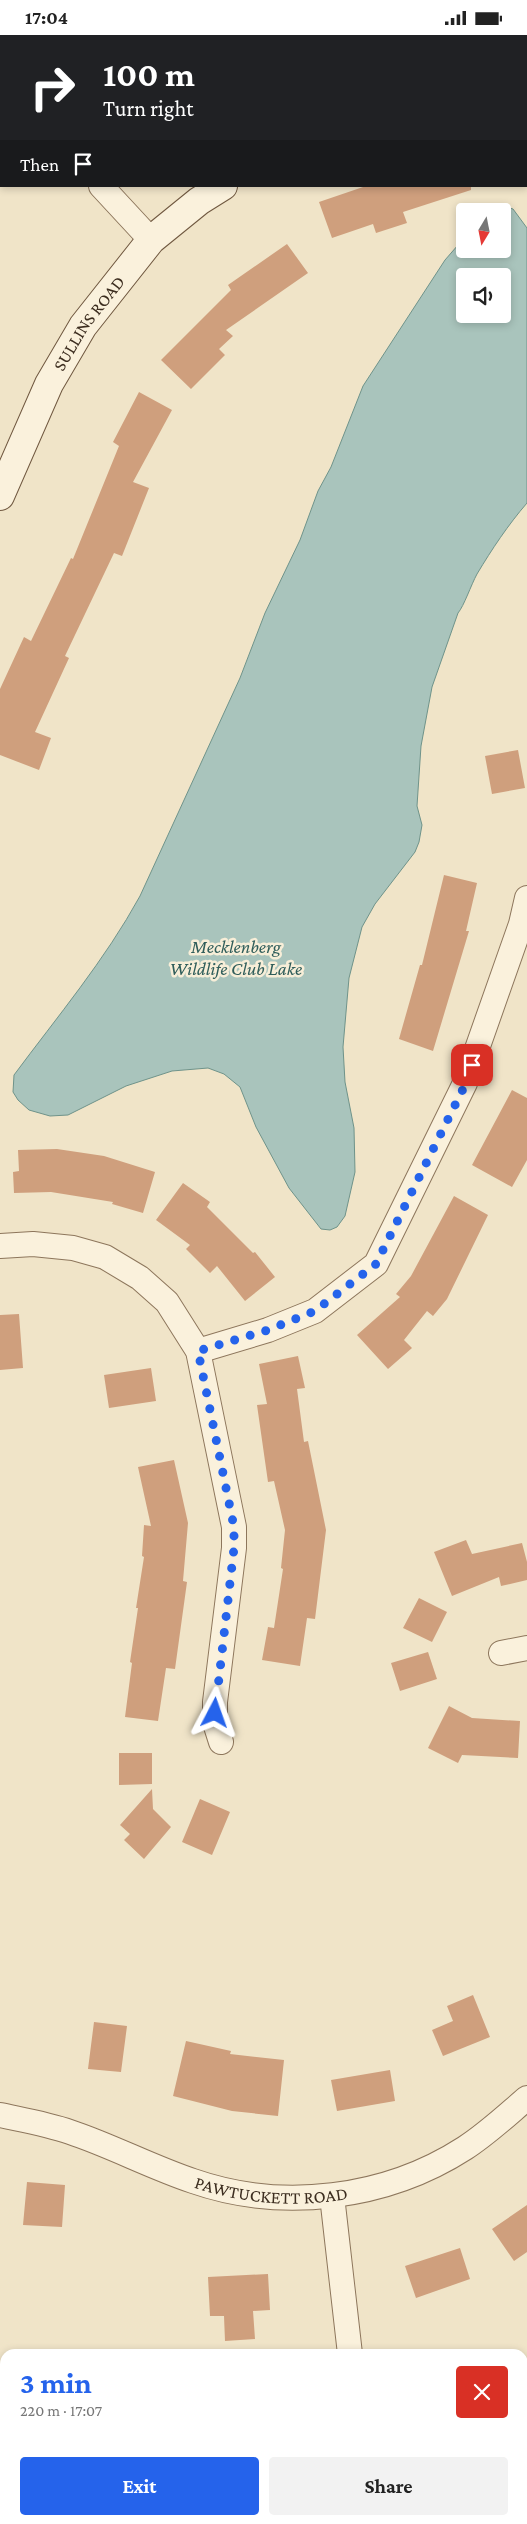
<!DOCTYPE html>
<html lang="en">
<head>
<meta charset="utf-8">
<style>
  body { margin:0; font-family:"Crimson Pro",serif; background:#f2f2f2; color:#222; height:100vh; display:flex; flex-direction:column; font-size:19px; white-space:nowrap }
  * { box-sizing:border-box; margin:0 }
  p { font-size:16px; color:#767676 }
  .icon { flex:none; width:28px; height:28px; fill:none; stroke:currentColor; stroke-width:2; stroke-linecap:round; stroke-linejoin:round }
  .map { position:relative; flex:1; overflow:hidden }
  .sheet { position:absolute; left:0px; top:2314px; width:528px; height:176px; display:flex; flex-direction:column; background:#fff; border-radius:15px 15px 0 0; box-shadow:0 2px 8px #0003 }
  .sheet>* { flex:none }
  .hud { position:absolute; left:0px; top:0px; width:528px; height:152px; box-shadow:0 2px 8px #0003; background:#202124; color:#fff; overflow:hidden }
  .needle { width:32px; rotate:190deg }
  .fabs { position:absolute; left:456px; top:168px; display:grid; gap:10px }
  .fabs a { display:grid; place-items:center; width:55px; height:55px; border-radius:5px; background:#fff; box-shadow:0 2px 8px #0003; font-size:25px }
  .pin { position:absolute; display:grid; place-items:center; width:42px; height:42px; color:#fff; margin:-21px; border-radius:10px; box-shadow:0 2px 8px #0006 }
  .me { position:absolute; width:55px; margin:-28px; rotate:4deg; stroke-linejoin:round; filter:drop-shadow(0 0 4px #0008) }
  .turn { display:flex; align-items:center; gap:18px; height:105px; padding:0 20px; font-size:22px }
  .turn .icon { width:65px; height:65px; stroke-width:2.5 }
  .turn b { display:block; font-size:35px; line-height:42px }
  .then { display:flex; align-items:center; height:48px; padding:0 20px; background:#0003; gap:10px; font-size:19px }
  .round { display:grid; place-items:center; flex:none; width:52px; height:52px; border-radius:5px; background:#f2f2f2 }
  .headline { display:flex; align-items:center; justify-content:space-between; height:85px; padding:0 20px }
  h1 { font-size:30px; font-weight:700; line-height:38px; color:#2563eb }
  .cta { display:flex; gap:10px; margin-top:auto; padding:10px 20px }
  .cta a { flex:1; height:58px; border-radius:5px; background:#2563eb; color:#fff; font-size:20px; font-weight:700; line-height:58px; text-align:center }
  .cta a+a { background:#f2f2f2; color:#222 }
  .status { display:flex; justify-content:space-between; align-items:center; height:35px; padding:0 25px; background:#fff; direction:ltr }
  .status svg { height:14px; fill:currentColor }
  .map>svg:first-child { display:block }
  .green { fill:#c9cf9b }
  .water { fill:#a9c4bc; stroke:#6f938a; fill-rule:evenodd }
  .building { fill:#cf9f7d }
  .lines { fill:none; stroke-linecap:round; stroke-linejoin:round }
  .street-casing { stroke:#8d765c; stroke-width:26 }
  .secondary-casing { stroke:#6f573f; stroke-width:30 }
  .street { stroke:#faf1dc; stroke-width:24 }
  .secondary { stroke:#faf1dc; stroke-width:28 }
  .route { stroke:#2563eb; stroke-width:9; stroke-dasharray:0 16.2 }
  .labels { text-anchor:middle; stroke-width:5; stroke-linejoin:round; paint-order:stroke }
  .street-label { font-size:18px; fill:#3d2e20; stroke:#f7eed8 }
  .water-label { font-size:19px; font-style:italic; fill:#2f5d5a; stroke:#f7eed8 }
</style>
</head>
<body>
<div class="status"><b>17:04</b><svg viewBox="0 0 49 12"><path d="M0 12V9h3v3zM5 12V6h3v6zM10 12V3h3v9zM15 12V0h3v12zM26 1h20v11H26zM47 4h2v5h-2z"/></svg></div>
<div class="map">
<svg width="527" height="2489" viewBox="0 0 527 2489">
  <rect width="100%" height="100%" fill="#f0e4c8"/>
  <!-- green -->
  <path class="green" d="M273,0h91l1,1h-91z"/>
  <!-- water -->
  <path class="water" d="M500,170l13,4 14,19v275c-19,22 -35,46 -50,71 -6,11 -13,32 -19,39l-26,74 -11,59 -4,60 5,19 -3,17 -4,10 -40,52 -13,23 -13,51 -6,69 2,35 9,46 1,44 -10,44 -8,11 -7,3 -9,-1 -32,-41 -33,-61 -16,-40 -16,-13 -16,-6 -36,3 -46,15 -58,29 -18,1 -21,-6 -11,-10 -5,-8 1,-17c43,-58 91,-115 126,-179l100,-218 25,-65 35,-73 18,-49 13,-24 32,-81 82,-126 20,-23v12h37v-38h-10zM465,241h37v38h-37z"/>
  <!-- building -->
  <path class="building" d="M366,151h105v4l-68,22 4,11 -31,10 -3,-9 -41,14 -13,-36z
    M287,209l21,29 -82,57 7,6 -14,13 6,6 -34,34 -30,-29 70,-70 -3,-5z
    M139,357l33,18 -39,72 16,6 -27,68 -8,-3 -49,103 4,2 -34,74 16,6 -12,32 -39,-15v-66l24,-52 7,4 40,-83 2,1 46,-113 -6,-4z
    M518,715l7,38 -33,6 -7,-38z
    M444,840l33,8 -11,48h3l-36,120 -34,-12 21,-74h2z
    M512,1055l15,8v62l-15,27 -40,-22z
    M57,1114l47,7 51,16 -12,41 -31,-9 1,-2 -62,-10 -37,1 -1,-21 6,-1 -1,-21z
    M183,1148l27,19 -3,5 46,46 2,-1 20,25 -30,24 -28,-35 -7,7 -24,-24 4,-4 -34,-25z
    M454,1161l34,19 -41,84 -14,17 -6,-5 -23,29 8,8 -24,21 -31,-34 43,-38 -4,-3 15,-18z
    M19,1279l4,54 -23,2v-55z
    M298,1321l7,32 -8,1 7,53 4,-1 18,89 -11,89 -8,-1 -7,48 -38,-6 6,-33 6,1 9,-59 -2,-1 4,-38 -11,-49 -6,1 -11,-77 10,-1 -8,-40z
    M151,1333l5,33 -47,7 -5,-33z
    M174,1425l14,63 -5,58 4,1 -12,87 -9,-1 -8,53 -33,-4 7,-54 -2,-1 8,-54h-2l8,-51 -2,-1 2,-31 7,1 -13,-59z
    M466,1505l6,14 50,-11 5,19v18l-26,6 -2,-9 -47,19 -18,-44z
    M419,1563l28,14 -15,30 -29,-14z
    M428,1617l9,27 -37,12 -9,-28z
    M449,1671l23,12 48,3 -2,37 -56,-3 -4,8 -30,-15z
    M119,1718h33v31l-33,1z
    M152,1754l1,20 18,18 -27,32 -20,-19 6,-6 -10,-9z
    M200,1764l30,13 -18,43 -30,-13z
    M473,1960l17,42 -47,19 -11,-26 21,-9 -6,-15z
    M94,1987l33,4 -6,46 -33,-3z
    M186,2006l45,10 -1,3 54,6 -6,56 -46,-5 -59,-15z
    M390,2035l5,31 -58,10 -6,-31z
    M27,2147l38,3 -3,42 -39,-2z
    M527,2170v47l-13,9 -22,-32z
    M460,2213l10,31 -54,19 -11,-32z
    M268,2239l2,36 -17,1 2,28 -30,2 -1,-25h-14l-2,-39z"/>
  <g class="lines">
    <!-- street casing -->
    <g class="street-casing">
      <g id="street">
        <path d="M0,36l1,1"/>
        <path d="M101,151l50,54"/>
        <path d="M0,1211l33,-2 40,4 32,9 35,21 27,24 31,49 36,176v21l-19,154v21l6,19"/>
        <path d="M198,1316l70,-21 47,-19 61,-47 89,-181 56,-159 6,-26"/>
        <path d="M501,1618l26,-5"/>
        <path id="s1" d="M0,2080c23,5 47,9 70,17 42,14 81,35 123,49 89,31 193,18 272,-33 22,-14 42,-33 62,-50"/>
        <path d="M332,2161l18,158"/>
        <path d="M399,2485l3,4"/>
      </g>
    </g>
    <!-- secondary casing -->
    <g class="secondary-casing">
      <g id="secondary">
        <path d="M526,4l1,-1"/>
        <path id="s2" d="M0,461l49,-112 34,-58 68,-86 48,-39 24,-15"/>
      </g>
    </g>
    <!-- street -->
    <use href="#street" class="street"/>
    <!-- secondary -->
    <use href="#secondary" class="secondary"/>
  </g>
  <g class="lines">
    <!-- route -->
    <path class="route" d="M215,1678l19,-165v-21l-36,-176 70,-21 47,-19 61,-47 90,-181 6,-18"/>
  </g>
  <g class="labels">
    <!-- street labels -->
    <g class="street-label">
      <text dy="6" stroke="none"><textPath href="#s2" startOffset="195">SULLINS ROAD</textPath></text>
      <text dy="6" stroke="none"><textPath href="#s1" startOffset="284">PAWTUCKETT ROAD</textPath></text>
    </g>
    <!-- water labels -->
    <g class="water-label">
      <text x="236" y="918">Mecklenberg<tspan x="236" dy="22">Wildlife Club Lake</tspan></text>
    </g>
  </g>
</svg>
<div class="fabs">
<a><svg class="needle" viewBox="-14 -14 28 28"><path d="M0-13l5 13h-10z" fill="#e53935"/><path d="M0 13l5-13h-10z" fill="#767676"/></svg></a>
<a><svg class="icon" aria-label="sound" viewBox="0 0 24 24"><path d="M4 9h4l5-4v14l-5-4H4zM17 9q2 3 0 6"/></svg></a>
</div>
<div class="pin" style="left:472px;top:1030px;background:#d93025"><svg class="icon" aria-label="arrive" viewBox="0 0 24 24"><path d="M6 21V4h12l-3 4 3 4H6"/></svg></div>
<svg class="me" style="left:215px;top:1678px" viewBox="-20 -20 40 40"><path d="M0-17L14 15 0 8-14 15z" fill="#2563eb" stroke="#fff" stroke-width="4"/></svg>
<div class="hud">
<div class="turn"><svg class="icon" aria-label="right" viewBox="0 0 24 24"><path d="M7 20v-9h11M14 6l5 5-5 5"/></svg><div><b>100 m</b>Turn right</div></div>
<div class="then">Then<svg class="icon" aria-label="arrive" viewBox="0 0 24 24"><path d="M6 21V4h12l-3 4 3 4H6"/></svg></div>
</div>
<section class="sheet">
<div class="headline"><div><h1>3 min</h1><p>220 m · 17:07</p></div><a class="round" style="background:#d93025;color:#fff"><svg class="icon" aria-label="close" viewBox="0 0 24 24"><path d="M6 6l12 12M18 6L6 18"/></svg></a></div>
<div class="cta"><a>Exit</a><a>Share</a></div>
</section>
</div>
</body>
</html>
